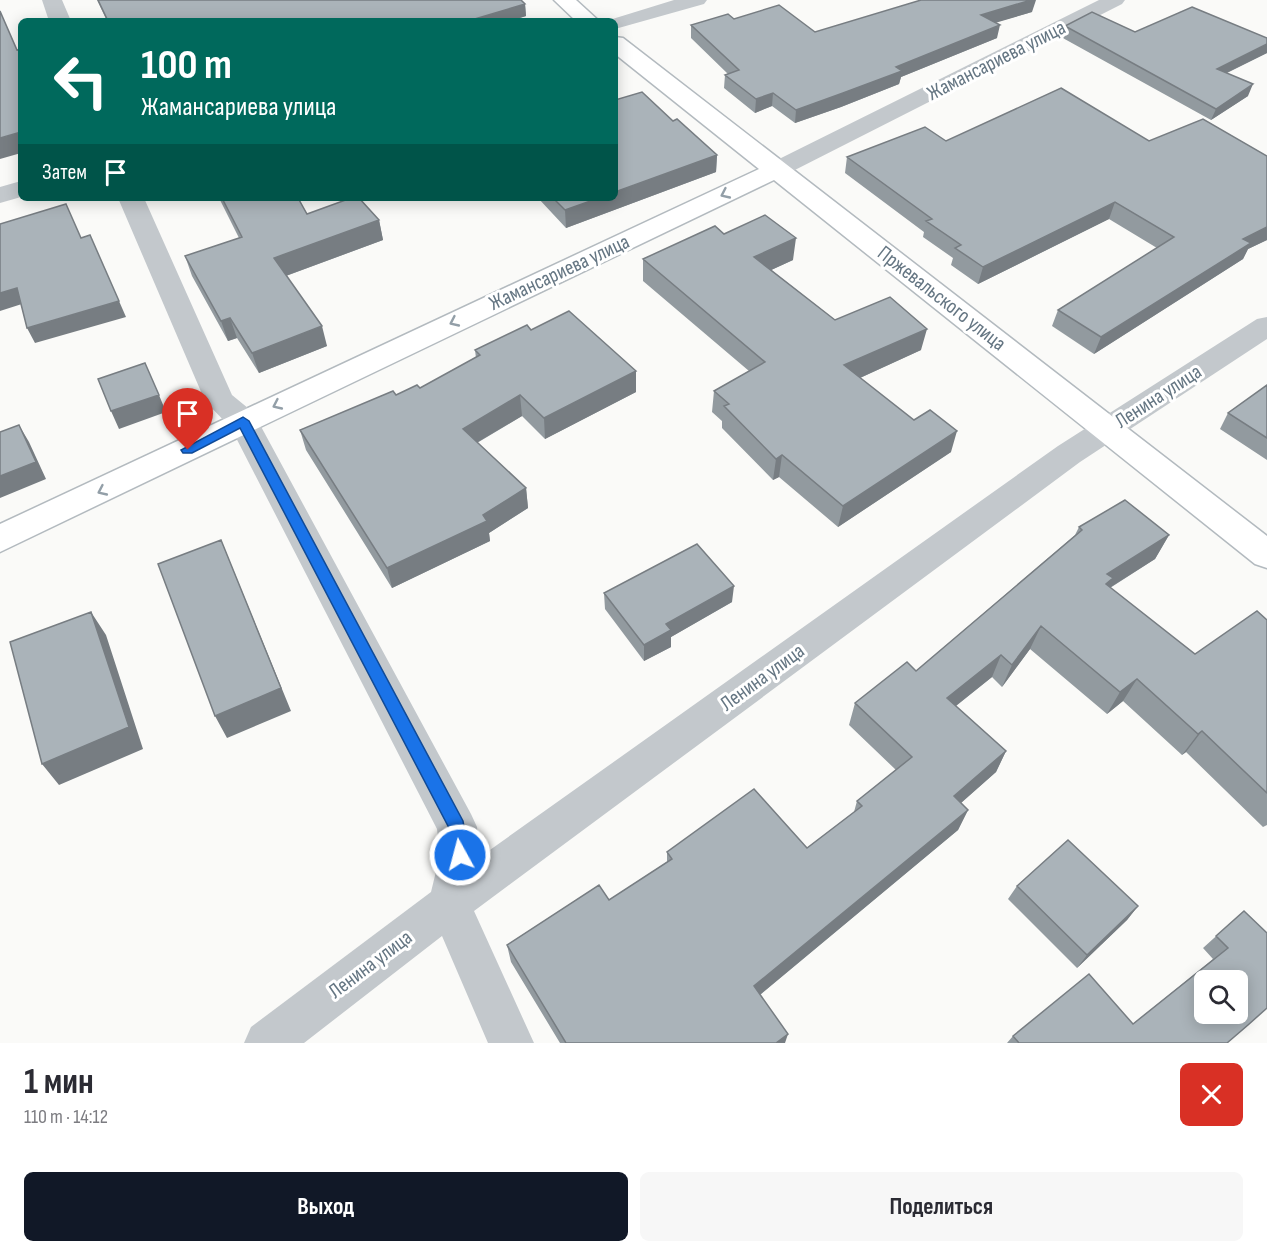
<!DOCTYPE html>
<html lang="ru">
<head>
<meta charset="utf-8">
<style>
  body { margin:0; font-family:"Sofia Sans Condensed",sans-serif; background:#f7f7f7; color:#2b2b33; height:100vh; display:flex; flex-direction:column; font-size:22px; white-space:nowrap }
  * { box-sizing:border-box; margin:0 }
  p { font-size:20px; color:#7c7c81 }
  .icon { flex:none; width:33px; height:33px; fill:none; stroke:currentColor; stroke-width:2; stroke-linecap:round; stroke-linejoin:round }
  .map { position:relative; height:1043px; overflow:hidden }
  .side { display:flex; flex-direction:column; background:#fff; flex:1 }
  .side>* { flex:none }
  .top-card { position:absolute; left:18px; top:18px; width:600px; height:183px; border-radius:9px; box-shadow:0 3px 15px #0003; background:#00695c; color:#fff; overflow:hidden }
  .controls { position:absolute; left:1194px; top:970px; display:grid; gap:12px }
  .controls a { display:grid; place-items:center; width:54px; height:54px; border-radius:9px; background:#fff; box-shadow:0 3px 15px #0003; font-size:30px }
  .pin { position:absolute; display:grid; place-items:center; width:51px; height:51px; color:#fff; margin:-62px -26px; border-radius:50% 50% 50% 0; rotate:-45deg; box-shadow:0 0 6px #0007 }
  .pin .icon { rotate:45deg }
  .me { position:absolute; width:66px; margin:-33px; rotate:353deg; stroke-linejoin:round; filter:drop-shadow(0 0 4px #0008) }
  .turn { display:flex; align-items:center; gap:21px; height:126px; padding:0 24px; font-size:27px }
  .turn .icon { width:78px; height:78px; stroke-width:2.5 }
  .turn b { display:block; font-size:42px; line-height:51px }
  .then { display:flex; align-items:center; height:57px; padding:0 24px; background:#0003; gap:12px; font-size:22px }
  .round { display:grid; place-items:center; flex:none; width:63px; height:63px; border-radius:9px; background:#f7f7f7 }
  .headline { display:flex; align-items:center; justify-content:space-between; height:102px; padding:0 24px }
  h1 { font-size:36px; font-weight:700; line-height:45px }
  .primary-button { display:flex; gap:12px; margin-top:auto; padding:12px 24px }
  .primary-button a { flex:1; height:69px; border-radius:9px; background:#111827; color:#fff; font-size:24px; font-weight:700; line-height:69px; text-align:center }
  .primary-button a+a { background:#f7f7f7; color:#2b2b33 }
  .map>svg:first-child { display:block }
  .lines { fill:none; stroke-linecap:round; stroke-linejoin:round }
  .secondary-casing { stroke:#b3babf; stroke-width:3 }
  .street { fill:#c3c8cc; fill-rule:evenodd }
  .secondary { fill:#fff; fill-rule:evenodd }
  .wall { fill:#929a9f }
  .shaded-wall { fill:#777d82 }
  .building { fill:#aab3b9; stroke:#777d82; stroke-width:1.5; fill-rule:evenodd }
  .oneway { stroke:#939fa8 }
  .route { fill:#1a73e8; stroke:#114b97; stroke-width:1.5 }
  .labels { text-anchor:middle; stroke-width:6; stroke-linejoin:round; paint-order:stroke }
  .street-label { font-size:21px; fill:#657683; stroke:#fff }
</style>
</head>
<body>
<div class="map">
<svg width="1267" height="1043" viewBox="0 0 1267 1043">
  <rect width="100%" height="100%" fill="#fafaf8"/>
  <g class="lines">
    <!-- secondary casing -->
    <g class="secondary-casing">
      <path id="secondary" d="M554,0h22l23,21h-23z
        M615,37l8,1 644,498v32l-12,-4 -481,-384 -774,372v-28l759,-355 -144,-115z"/>
    </g>
    <!-- street -->
    <path class="street" d="M42,0h20l9,21h-22z
      M674,0h33l-3,4 -89,25v-8h-9z
      M1099,0h26l-3,4 -335,170 -9,2 -9,-2 -3,-5 3,-5z
      M21,181v16l-21,6v-16z
      M118,198h26l88,197 22,18 4,8 213,393 6,13 3,30 578,-411 199,-127 10,-2v22l-187,123 -606,449 60,132h-46l-46,-107 -138,107h-60l7,-16 180,-135 9,-37 -3,-26 -206,-401 -26,-27z"/>
    <!-- secondary -->
    <use href="#secondary" class="secondary"/>
  </g>
  <!-- wall -->
  <path class="wall" d="M97,0h424l4,4 1,12 -16,5h-403z
    M1032,12l-36,10 1,16 -96,39 -2,7 -58,23 -46,16 -23,-17 -17,7 -31,-25 1,-13 3,-1 -37,-36v-13l43,-6 81,13z
    M1065,26l70,6 132,6v15l-40,20 21,23 -37,24 -150,-83z
    M673,121l44,34 -1,17 -150,56 -28,-30h77z
    M946,141h203l118,15v84l-19,9 -5,10 -149,95 -42,-28 6,-16 99,-62 -48,-29 -131,65 -27,-19 2,-7 -30,-21 1,-5 -79,-59 2,-16z
    M219,198h79l9,16 72,6 4,20 -97,36 41,70 -68,27 -22,-35 -9,3 -36,-65 -7,-20 54,-18z
    M724,234l69,26 -22,10 64,50 86,30 -61,28 91,74 -113,75 -59,-50 -6,3 -51,-52v-7l-10,-9 2,-21 35,-20 -106,-90v-22z
    M531,330l105,62 -91,47 -23,-23 -45,27 49,45 2,20 -39,25 1,8 -98,47 -86,-138 -6,-20 96,-35 24,-7 56,-30 -1,-8z
    M1267,385v75l-47,-31 8,-16z
    M1079,527l90,8 -14,24 -45,29 85,66 72,-34v205l-4,2 -77,-75 -4,3 -59,-54 -16,13 -77,-65 -28,38 -10,-10 -36,29 50,45 -10,21 -35,31 7,7 -10,20 -198,165 25,48h-225l-49,-81 -4,-17 102,-45 58,-38v-10l140,-4 47,-36 3,-11 39,-31 -47,-45 6,-22 61,-32 159,-136z
    M604,593l128,9 -61,35v10l-27,14 -39,-52z
    M1017,886l121,20 -11,14 -50,48 -69,-69z
    M1244,911l-17,132h-220l6,-7 120,-12 80,-65 -10,-11z"/>
  <!-- shaded-wall -->
  <path class="shaded-wall" d="M1031,0h5l-4,12 -54,16 3,-13z
    M525,4l1,12 -16,5h-42z
    M1000,25l-3,13 -96,39 -2,7 -58,23 -46,16 1,-13 100,-43z
    M1267,44v9l-55,27 5,-11z
    M1253,84l-5,12 -37,24 5,-11z
    M773,93l-1,13 -17,7 1,-14z
    M21,132v21l-21,6v-21z
    M717,155l-1,17 -150,56 -1,-18 34,-12h16v-6z
    M1115,202l-6,17 -131,65 5,-17z
    M379,220l4,20 -103,38 -6,-20z
    M1267,227v13l-19,9 -5,10 -149,95 7,-17 142,-98z
    M796,238l-3,22 -41,19 2,-22z
    M17,288l8,15 -25,8v-18z
    M119,301l7,16 -91,26 -8,-15z
    M230,318l7,20 -9,3 -7,-20z
    M322,326l5,20 -68,27 -7,-20z
    M927,329l-6,21 -81,37 4,-22z
    M636,371v21l-91,47 -1,-21z
    M159,395l7,17 -47,17 -8,-18z
    M520,395l2,21 -56,33 -3,-20z
    M19,425l10,17 17,37 -46,19v-22z
    M957,431l-6,21 -113,75 5,-21z
    M782,455l-3,22 -6,3 3,-21z
    M526,488l2,20 -39,25 1,8 -98,47 -5,-20 96,-53z
    M1169,535l-14,24 -60,38 12,-23z
    M221,540l70,171 -64,27 -12,-22z
    M734,586l-2,16 -61,35v10l-27,14v-16l22,-21z
    M91,612l15,23 37,114 -84,36 -17,-21z
    M1041,626l-11,23 -28,38 10,-22z
    M1001,655l-9,22 -54,43 9,-22z
    M1137,679l-14,22 -16,13 13,-22z
    M1202,731l-16,21 -4,3 16,-21z
    M1006,751l-10,21 -51,45 9,-21z
    M968,810l-10,20 -208,173 4,-17z
    M1138,906l-11,14 -50,48 10,-13z
    M788,1034l-3,9h-9z"/>
  <!-- building -->
  <path class="building" d="M98,0h423l4,4 -57,17h-360z
    M921,0h110l-50,15 19,10 -104,42 6,4 -59,22 -47,17 -23,-17 -17,6 -31,-24 14,-5 -48,-45 37,-11 6,5 45,-14 36,27z
    M1192,7l75,31v6l-50,25 36,15 -37,25 -151,-83 27,-14 43,20z
    M0,11l17,39 4,-1v83l-21,6z
    M1061,88l88,53 54,-22 64,37v71l-24,12 8,4 -150,94 -43,-27 116,-73 -59,-35 -132,65 -28,-19 6,-3 -35,-24 6,-2 -85,-62 78,-30 21,14z
    M642,92l31,29 4,-2 40,36 -102,37v-92z
    M222,198h76l9,16 44,-16h8l20,22 -105,38 48,68 -70,27 -22,-35 -9,3 -36,-65 57,-19z
    M553,198h46l-34,12z
    M66,204l15,34 9,-3 29,66 -92,27 -10,-40 -17,5v-69z
    M765,215l31,23 -42,19 81,63 55,-23 37,32 -83,36 70,55 16,-10 27,21 -114,75 -61,-51 -6,4 -52,-53 5,-2 -15,-13 51,-29 -122,-103 72,-33 9,8z
    M569,311l67,60 -92,47 -24,-23 -57,34 63,59 -43,27 4,6 -100,47 -87,-138 93,-39 3,4 21,-10 3,3 60,-33 -5,-5 52,-25 4,5z
    M145,363l14,32 -48,16 -13,-32z
    M1267,385v53l-39,-25z
    M19,425l17,37 -36,14v-44z
    M1125,500l44,35 -62,39 6,4 -7,6 89,70 62,-43 10,9v173l-65,-62 -4,3 -61,-55 -17,13 -79,-66 -29,39 -11,-10 -54,43 59,53 -52,45 14,14 -214,176 34,48 -12,9h-210l-59,-98 92,-60 10,15 63,-41 -5,-7 87,-63 53,59 55,-42 -5,-5 55,-44 -57,-54 52,-41 9,9 166,-141 -3,-3z
    M221,540l60,148 -66,28 -57,-152z
    M697,544l37,42 -68,38 5,6 -27,15 -40,-52z
    M91,612l38,115 -87,37 -32,-122z
    M1068,840l70,66 -51,49 -70,-69z
    M1244,911l23,22v75l-19,17 -21,18h-208l-6,-7 76,-62 44,50 95,-76 -12,-12zM1204,981h34v33h-34z"/>
  <!-- one-way arrows -->
  <defs><path id="oneway-chevron" d="M-2-3.5L2.5 0L-2 3.5" fill="none" stroke-width="1.6" stroke-linecap="round" stroke-linejoin="round" transform="scale(1.5)"/></defs>
  <g class="oneway">
    <use href="#oneway-chevron" transform="translate(725 194) rotate(155)"/>
    <use href="#oneway-chevron" transform="translate(454 322) rotate(155)"/>
    <use href="#oneway-chevron" transform="translate(277 405) rotate(155)"/>
    <use href="#oneway-chevron" transform="translate(102 491) rotate(155)"/>
  </g>
  <!-- route -->
  <path class="route" d="M243,417l6,4 214,400 6,34 -3,6 -6,2 -6,-2 -5,-33 -209,-400 -48,25h-9l-2,-3z"/>
  <g class="labels">
    <!-- street labels -->
    <g class="street-label">
      <text transform="translate(996 60) rotate(-27)" y="7">Жамансариева улица</text>
      <text transform="translate(559 272) rotate(-25)" y="7">Жамансариева улица</text>
      <text transform="translate(942 298) rotate(38)" y="7">Пржевальского улица</text>
      <text transform="translate(1158 396) rotate(-33)" y="7">Ленина улица</text>
      <text transform="translate(762 677) rotate(-36)" y="7">Ленина улица</text>
      <text transform="translate(370 964) rotate(-37)" y="7">Ленина улица</text>
    </g>
  </g>
</svg>
<div class="controls">
<a><svg class="icon" aria-label="search" viewBox="0 0 24 24"><circle cx="10" cy="10" r="6"/><path d="M15 15l6 6"/></svg></a>
</div>
<div class="pin" style="left:188px;top:450px;background:#d93025"><svg class="icon" aria-label="arrive" viewBox="0 0 24 24"><path d="M6 21V4h12l-3 4 3 4H6"/></svg></div>
<svg class="me" style="left:460px;top:855px" viewBox="-20 -20 40 40"><circle r="17" fill="#1a73e8" stroke="#fff" stroke-width="3"/><path d="M0-11L8 9 0 5-8 9z" fill="#fff"/></svg>
<div class="top-card">
<div class="turn"><svg class="icon" aria-label="left" viewBox="0 0 24 24"><path d="M17 20v-9H6M10 6l-5 5 5 5"/></svg><div><b>100 m</b>Жамансариева улица</div></div>
<div class="then">Затем<svg class="icon" aria-label="arrive" viewBox="0 0 24 24"><path d="M6 21V4h12l-3 4 3 4H6"/></svg></div>
</div>
</div>
<section class="side">
<div class="headline"><div><h1>1 мин</h1><p>110 m · 14:12</p></div><a class="round" style="background:#d93025;color:#fff"><svg class="icon" aria-label="close" viewBox="0 0 24 24"><path d="M6 6l12 12M18 6L6 18"/></svg></a></div>
<div class="primary-button"><a>Выход</a><a>Поделиться</a></div>
</section>
</body>
</html>
